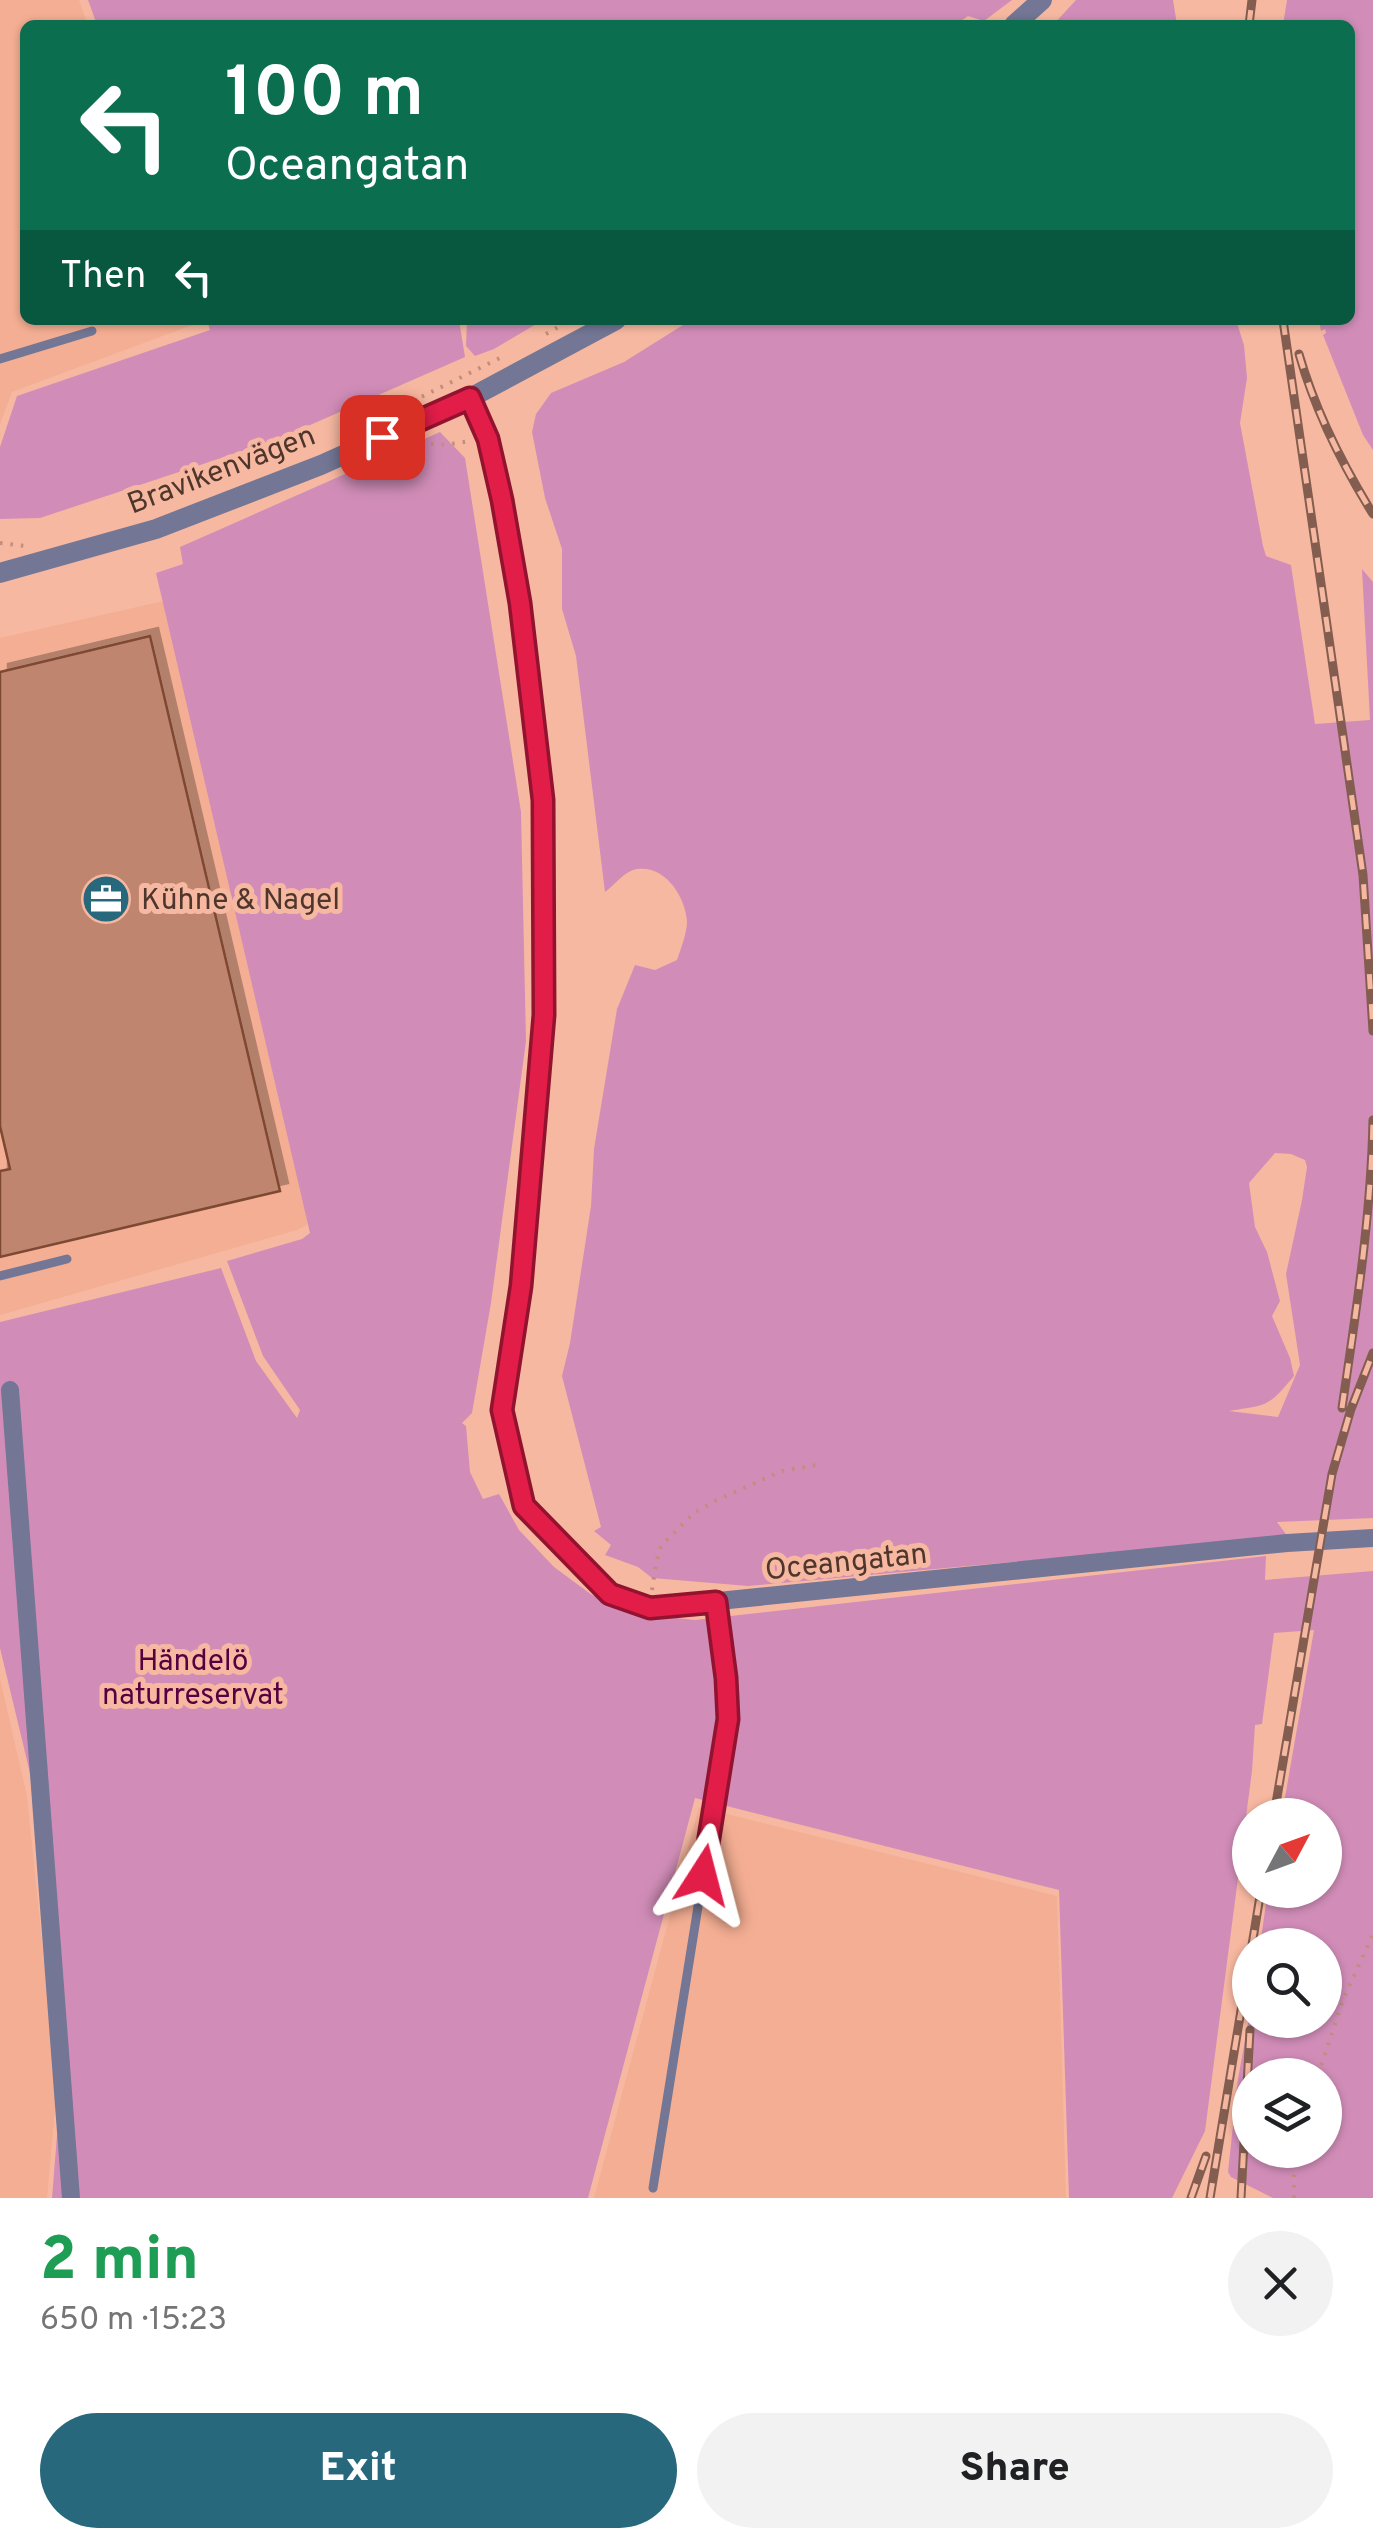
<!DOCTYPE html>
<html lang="en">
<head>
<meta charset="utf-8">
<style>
  body { margin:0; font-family:Overpass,sans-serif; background:#f2f2f2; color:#202124; height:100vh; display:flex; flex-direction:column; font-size:38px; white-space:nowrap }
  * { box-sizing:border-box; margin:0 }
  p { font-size:32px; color:#757577 }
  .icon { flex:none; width:55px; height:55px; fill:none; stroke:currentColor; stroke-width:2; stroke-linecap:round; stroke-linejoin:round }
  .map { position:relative; height:2198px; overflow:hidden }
  .drawer { display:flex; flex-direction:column; background:#fff; flex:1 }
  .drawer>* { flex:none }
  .hud { position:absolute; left:20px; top:20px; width:1335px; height:305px; border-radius:15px; box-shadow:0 2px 8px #0004; background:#0b6e4f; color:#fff; overflow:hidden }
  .needle { width:65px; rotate:49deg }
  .tools { position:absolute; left:1232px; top:1798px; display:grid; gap:20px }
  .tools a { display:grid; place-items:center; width:110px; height:110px; border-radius:50%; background:#fff; box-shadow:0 2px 8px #0004; font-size:50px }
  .pin { position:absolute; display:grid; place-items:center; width:85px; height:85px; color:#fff; margin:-42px; border-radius:20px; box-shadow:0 5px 15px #0006 }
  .me { position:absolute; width:110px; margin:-55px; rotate:9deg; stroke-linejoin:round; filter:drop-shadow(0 0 8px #0008) }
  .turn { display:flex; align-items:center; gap:35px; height:210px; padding:0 40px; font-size:45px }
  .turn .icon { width:130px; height:130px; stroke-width:2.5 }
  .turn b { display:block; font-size:70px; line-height:85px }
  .then { display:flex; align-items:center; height:95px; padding:0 40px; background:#0003; gap:20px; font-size:38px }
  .round { display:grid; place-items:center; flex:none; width:105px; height:105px; border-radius:52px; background:#f2f2f2 }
  .head { display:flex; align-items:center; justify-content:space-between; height:170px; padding:0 40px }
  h1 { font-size:60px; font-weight:800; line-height:75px; color:#1e9e55 }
  .cta { display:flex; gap:20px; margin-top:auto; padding:20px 40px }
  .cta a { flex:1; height:115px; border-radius:60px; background:#27687c; color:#fff; font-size:40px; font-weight:800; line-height:115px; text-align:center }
  .cta a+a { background:#f2f2f2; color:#202124 }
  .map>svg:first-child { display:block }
  .built { fill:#f4ae93 }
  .green { fill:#d18db8; fill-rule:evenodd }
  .building { fill:#c0856e; stroke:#7d4833; stroke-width:2.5; filter:url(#shadow) }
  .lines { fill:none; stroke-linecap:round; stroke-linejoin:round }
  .path { stroke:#c18e7b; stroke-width:4; stroke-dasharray:2.5 8; stroke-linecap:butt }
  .service { stroke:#737694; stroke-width:9 }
  .minor { stroke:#737694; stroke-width:18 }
  .tertiary { stroke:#737694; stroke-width:20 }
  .rail-casing { stroke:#835e50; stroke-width:9 }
  .rail { stroke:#f7b8a1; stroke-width:5; stroke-dasharray:15; stroke-linecap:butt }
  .route-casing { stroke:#92132f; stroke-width:25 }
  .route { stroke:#e11d48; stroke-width:18 }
  .labels { text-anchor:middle; stroke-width:10; stroke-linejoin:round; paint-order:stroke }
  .street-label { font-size:30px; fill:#4f362c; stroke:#f7b8a1 }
  .poi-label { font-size:30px; fill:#4f362c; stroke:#f7b8a1; text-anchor:start }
  .park-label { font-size:30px; fill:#560042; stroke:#f7b8a1 }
</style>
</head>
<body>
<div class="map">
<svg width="1373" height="2198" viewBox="0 0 1373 2198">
  <defs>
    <filter id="shadow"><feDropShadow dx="8" dy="-8" stdDeviation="0" flood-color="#0004"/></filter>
  </defs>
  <rect width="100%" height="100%" fill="#f7b8a1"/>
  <!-- built -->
  <path class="built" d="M0,0h79l9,25h-63v295h168l2,4 -183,68 -12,32z
    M181,597l153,614 -37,19 -297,85v-677z
    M0,1679l27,117 30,292 -10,110h-47z
    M699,1807l358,89 9,302h-472z"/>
  <!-- green -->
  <path class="green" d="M88,0h924l-28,21 -16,-5 -7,5 -1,4h-863z
    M1076,0h97l4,25h-124z
    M1287,0h86v450l-10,-15 -40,-100 3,-2 -1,-4 -4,2 -2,-11h31v-295h-67z
    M207,320h252l6,37 -189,83 -236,78 -40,1v-72l17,-51 193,-66z
    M467,320h76l-49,29 -19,7 -9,-10z
    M691,320h545l8,25 3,33 -7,45 23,123 3,10 25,9 24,159 55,-4 -8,-151 11,13v936l-96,4 11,15 -540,49 -96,-8 -14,-11 -33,-12 6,-10 -17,-14 7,-4 -39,-151 8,-33 21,-137 3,-57 23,-140 18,-44 20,5 22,-10c4,-12 10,-27 10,-39 -2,-25 -22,-56 -50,-52 -13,2 -22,16 -32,23l-29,-236 -14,-47v-60l-17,-51 -13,-66 4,-18 15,-21 73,-31zM1275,1153l16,1 14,6 2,7 -5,33 -16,74 14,91 -22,52 -49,-6c39,-6 39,-4 65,-35l-4,-18 -18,-42 8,-15 -13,-49 -12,-25 -6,-44z
    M440,432l25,26 56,354 5,229 -35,262 -19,110 -10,10 4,3 4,46 13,27 16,-5 20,36 35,37 38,28 55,20 48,5 571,-64 -1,24 108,-9v627h-100l-42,-21 -3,-5 10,-93 12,-66v7h75v-75h-65l8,-55h57v-75h-43l32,-185 -40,3 -12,91 -7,1 -3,46 -47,360 -33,67h-103l-10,-308 -364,-92 -107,400h-536l9,-113 -26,-291 -35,-146v-326l221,-54 35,93 41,57 3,-8 -37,-54 -36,-95 75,-22 8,-6 -154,-660 27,-9 -3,-17zM1250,2075h75v75h-75z"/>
  <!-- building -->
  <path class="building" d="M150,636l130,555 -280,66v-86l10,-2 -10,-43v-454z"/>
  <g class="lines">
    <!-- path -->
    <path class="path" d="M546,334l25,-14
      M403,406l103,-51
      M421,441c15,7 34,2 50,0
      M0,543l25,3
      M652,1590l4,-27 5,-17 33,-33 21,-12 67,-30 40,-7
      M1318,2075l25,-75 30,-66
      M1294,2198v-22l5,-26"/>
    <!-- service -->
    <path class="service" d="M0,359l92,-28
      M0,1276l67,-17
      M653,2188l75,-469 -2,-41 -10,-76"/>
    <!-- minor -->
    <path class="minor" d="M470,398l18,41 14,61 18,103 23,197 1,215 -23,271 -19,125 22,95 86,88 40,14 637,-65 86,-5
      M10,1390l61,808"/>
    <!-- tertiary -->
    <path class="tertiary" d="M1014,25l28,-25
      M0,573l156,-44 165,-64 149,-67 146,-78"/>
    <!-- rail casing -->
    <g class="rail-casing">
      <path id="rail" d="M1249,25l3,-25
        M1283,320l80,555 10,156
        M1299,354c16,56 43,110 74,160
        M1342,1408c14,-96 29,-191 31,-288
        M1274,1815l58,-341 19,-65 22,-56
        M1252,1945l9,-55
        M1191,2198l15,-42
        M1210,2198l40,-242
        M1241,2198l9,-168"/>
    </g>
    <!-- rail -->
    <use href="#rail" class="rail"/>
  </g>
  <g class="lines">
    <!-- route casing -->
    <g class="route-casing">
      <path id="route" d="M382,437l88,-39 18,41 14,61 18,103 23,197 1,215 -23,271 -19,124 22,96 86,88 40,14 66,-6 10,76 2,41 -25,156"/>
    </g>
    <!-- route -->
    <use href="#route" class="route"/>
  </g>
  <!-- icons -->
  <defs>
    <g id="office-disc" transform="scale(2.5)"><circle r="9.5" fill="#27687c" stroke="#f7b8a1"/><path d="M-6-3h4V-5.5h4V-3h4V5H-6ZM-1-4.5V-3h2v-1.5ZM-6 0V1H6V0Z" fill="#fff"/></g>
  </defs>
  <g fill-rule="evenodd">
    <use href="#office-disc" x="106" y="899"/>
  </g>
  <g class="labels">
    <!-- street labels -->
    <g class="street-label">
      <text transform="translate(221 469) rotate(-21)" y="10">Bravikenvägen</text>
      <text transform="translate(846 1561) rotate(-6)" y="10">Oceangatan</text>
    </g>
    <!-- poi labels -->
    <g class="poi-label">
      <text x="141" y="909">Kühne &amp; Nagel</text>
    </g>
    <!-- park labels -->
    <g class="park-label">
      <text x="193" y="1670">Händelö<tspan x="193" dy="34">naturreservat</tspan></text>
    </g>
  </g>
</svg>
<div class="tools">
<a><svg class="needle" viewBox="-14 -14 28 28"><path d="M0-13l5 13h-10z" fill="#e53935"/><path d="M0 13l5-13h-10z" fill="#757577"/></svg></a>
<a><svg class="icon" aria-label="search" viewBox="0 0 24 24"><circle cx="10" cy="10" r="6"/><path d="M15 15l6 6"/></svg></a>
<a><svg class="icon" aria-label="layers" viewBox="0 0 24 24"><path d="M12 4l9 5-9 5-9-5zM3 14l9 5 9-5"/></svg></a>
</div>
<div class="pin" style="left:382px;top:437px;background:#d93025"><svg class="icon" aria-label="arrive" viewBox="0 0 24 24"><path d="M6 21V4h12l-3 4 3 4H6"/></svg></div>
<svg class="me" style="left:703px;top:1875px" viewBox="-20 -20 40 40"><path d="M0-17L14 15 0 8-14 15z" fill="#e11d48" stroke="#fff" stroke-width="4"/></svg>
<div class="hud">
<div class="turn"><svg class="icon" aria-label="left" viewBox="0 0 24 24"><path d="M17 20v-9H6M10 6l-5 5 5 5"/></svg><div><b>100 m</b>Oceangatan</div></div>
<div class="then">Then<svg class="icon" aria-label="left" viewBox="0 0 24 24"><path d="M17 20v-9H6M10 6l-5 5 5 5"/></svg></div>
</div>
</div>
<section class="drawer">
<div class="head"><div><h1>2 min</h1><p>650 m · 15:23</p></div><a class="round"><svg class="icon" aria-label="close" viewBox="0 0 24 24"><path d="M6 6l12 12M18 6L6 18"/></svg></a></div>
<div class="cta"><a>Exit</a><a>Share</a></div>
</section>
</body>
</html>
